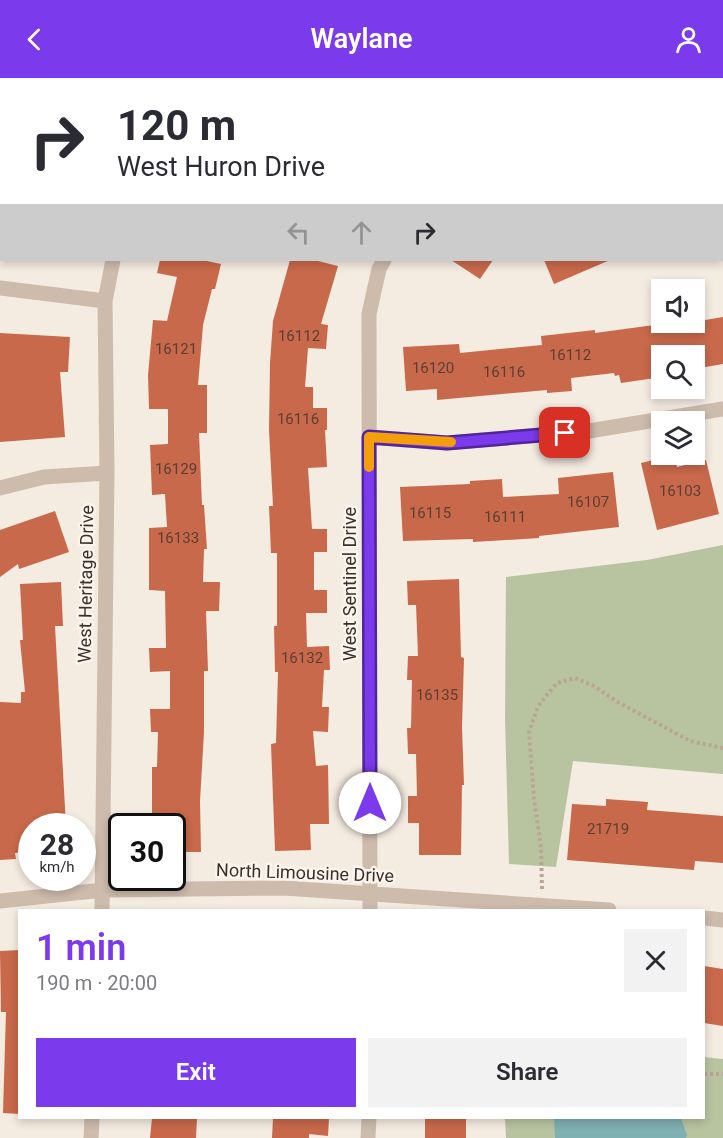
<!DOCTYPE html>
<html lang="en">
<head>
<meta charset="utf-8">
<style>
  body { margin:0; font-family:Roboto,sans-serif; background:#f2f2f3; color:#2b2b33; height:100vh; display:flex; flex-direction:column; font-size:22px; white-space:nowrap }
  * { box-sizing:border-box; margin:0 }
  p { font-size:20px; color:#7c7c81 }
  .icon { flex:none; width:33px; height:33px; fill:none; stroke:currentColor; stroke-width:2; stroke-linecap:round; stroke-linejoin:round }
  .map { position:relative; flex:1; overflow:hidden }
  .sheet { position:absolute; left:18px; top:831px; width:687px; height:210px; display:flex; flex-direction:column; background:#fff; border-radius:0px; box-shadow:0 3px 9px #0003 }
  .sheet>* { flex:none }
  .hud { position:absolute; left:0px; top:0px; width:723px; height:183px; box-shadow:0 3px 9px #0003; background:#fff; color:#2b2b33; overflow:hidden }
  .tools { position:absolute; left:651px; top:201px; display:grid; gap:12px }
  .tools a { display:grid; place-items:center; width:54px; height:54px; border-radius:0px; background:#fff; box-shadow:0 3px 9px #0003; font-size:30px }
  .speed { position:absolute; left:18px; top:735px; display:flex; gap:12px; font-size:30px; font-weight:700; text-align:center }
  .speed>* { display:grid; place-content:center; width:78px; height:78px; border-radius:50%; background:#fff; box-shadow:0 3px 9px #0003; line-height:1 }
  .speed small { font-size:15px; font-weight:400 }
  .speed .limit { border:3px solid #111; border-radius:9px; background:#fff; color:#111 }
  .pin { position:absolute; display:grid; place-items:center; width:51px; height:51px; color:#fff; margin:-26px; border-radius:12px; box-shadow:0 3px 9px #0006 }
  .me { position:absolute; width:66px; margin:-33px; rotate:0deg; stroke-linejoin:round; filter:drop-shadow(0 0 4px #0008) }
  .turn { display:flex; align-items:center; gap:21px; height:126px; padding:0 18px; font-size:27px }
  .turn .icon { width:78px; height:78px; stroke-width:2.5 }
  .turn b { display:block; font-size:42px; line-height:51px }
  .lanes { display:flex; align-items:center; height:57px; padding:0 18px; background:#0003; justify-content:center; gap:30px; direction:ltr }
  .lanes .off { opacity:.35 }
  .round { display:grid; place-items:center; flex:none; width:63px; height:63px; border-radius:0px; background:#f2f2f3 }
  .head { display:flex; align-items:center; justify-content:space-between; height:102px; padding:0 18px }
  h1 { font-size:36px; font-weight:600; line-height:45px; color:#7c3aed }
  .button { display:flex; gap:12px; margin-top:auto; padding:12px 18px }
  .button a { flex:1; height:69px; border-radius:0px; background:#7c3aed; color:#fff; font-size:24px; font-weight:600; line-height:69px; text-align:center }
  .button a+a { background:#f2f2f3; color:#2b2b33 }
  header { display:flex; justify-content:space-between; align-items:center; height:78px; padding:0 18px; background:#7c3aed; color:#fff; font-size:27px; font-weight:600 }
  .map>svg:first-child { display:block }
  .green { fill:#b8c4a0 }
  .water { fill:#7fb0b2 }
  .building { fill:#c8694b }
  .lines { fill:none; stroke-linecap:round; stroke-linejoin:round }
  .path { stroke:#b9a596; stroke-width:4; stroke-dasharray:3 3; stroke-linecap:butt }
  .lane { stroke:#cdbbac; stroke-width:9 }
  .street { stroke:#cdbbac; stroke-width:15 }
  .route-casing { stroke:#51269a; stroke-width:15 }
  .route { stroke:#7c3aed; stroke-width:10 }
  .slow { stroke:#f59e0b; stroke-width:10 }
  .labels { text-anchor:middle; stroke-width:5; stroke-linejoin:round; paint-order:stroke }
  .number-label { font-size:15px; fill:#5e3e33 }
  .street-label { font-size:18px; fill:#3b302b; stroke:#fbf5ee }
</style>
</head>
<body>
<header><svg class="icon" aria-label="back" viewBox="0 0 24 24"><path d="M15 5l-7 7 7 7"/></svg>Waylane<svg class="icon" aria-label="person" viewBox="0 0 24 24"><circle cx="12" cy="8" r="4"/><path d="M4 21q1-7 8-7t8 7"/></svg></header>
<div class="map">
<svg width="723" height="1060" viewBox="0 0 723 1060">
  <rect width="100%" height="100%" fill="#f4ebe1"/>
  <!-- green -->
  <path class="green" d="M723,467v229l-150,-13 -17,106 -47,-3 -4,-145 1,-142 141,-17z
    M704,979l19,2v79h-217l-1,-20h199z"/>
  <!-- water -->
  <path class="water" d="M554,1040h127l6,17 -1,3h-131z"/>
  <!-- building -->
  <path class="building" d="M160,182h42l19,4 -6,25h-3l-9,36 -5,60h9v48h-8l3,72h2l3,44h-3l-1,33h17l-1,29h-13l2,60h-4v61l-4,69 1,51h-29v-26h-20v-59h5l1,-35h-7l-1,-23h20v-38l-20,1 -1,-24h17l-1,-57 -16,-1v-62l18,-1 -2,-33 -13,1 -2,-50 18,-1v-35h-19l-1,-34 5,-55 14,1 10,-44 -20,-4z
    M290,182h24l24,6 -17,58 7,1 -2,24 -18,-1 -3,39h8v21h14v22h-2l2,37 -19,1 4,61h15v23h-13v38h13v23h-21l1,34 22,-1 1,24h-6l-2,37h7l-1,25 -15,-1 3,35 12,-1 1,59h-19l1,26 -36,1 -4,-107 5,-1 2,-71h-3l-1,-46h3v-73h-6l-2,-47h4l-4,-76 1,-67 3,-42z
    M451,182h42l-13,19z
    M544,182h66l-56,24z
    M723,239v47l-29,5v-13h-32v21l-41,6 -2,-8 -4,1 -1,-3 -43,5 1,13 -25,2v-3l-110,10v-11l-31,2 -3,-44 56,-3 1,9 82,-8 -1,-9 54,-6v3l74,-10 1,3z
    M0,255l70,4 -2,35h-8l5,65 -65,5z
    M674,377l3,12 29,-7 13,54 -62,16 -16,-67z
    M613,394l6,55 -80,9v2l-66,4v-3l-70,2 -3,-54 70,-3v-3l32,-2 1,18 56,-3 -1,-16z
    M55,433l14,41 -50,17 -1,-5 -18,13v-47z
    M459,501l2,78 3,1 -2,69 2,58h-2l-1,70h-42v-32h-11v-27h9l-1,-42h-8l-1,-26h4l1,-48h-5l1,-24h10l-2,-51h-8l-1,-24z
    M61,504l2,44h-8l11,200h-34v26l-17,1 1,6 -16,1v-158l21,1v-11h4l-5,-52h3l-3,-56z
    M606,721l42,3 -1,8 76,6v47l-28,-2 -1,9 -127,-10 5,-56 34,2z
    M20,872v164l-17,-1 3,-101h-5l-1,-61z
    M704,888l19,3v57l-19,-3z
    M152,1040h45l-1,20h-46z
    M273,1040h56l-1,18 -19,-2v4h-37z
    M425,1040h41v20h-41z"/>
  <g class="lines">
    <!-- path -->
    <path class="path" d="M542,811l-1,-42 -7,-48 -5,-67 9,-26 19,-23 18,-5 17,7 26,17 72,39 33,7
      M704,996h19"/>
    <!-- lane -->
    <path class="lane" d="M0,38l2,1"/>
    <!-- street -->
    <path class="street" d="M223,0l3,2
      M186,2l1,-2
      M527,2l1,-2
      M0,210l105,13
      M369,359l78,6 142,-12 134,-22
      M0,410l44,-11 63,-4
      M0,823l103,-11 181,-2 325,22
      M102,832l5,-437 -2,-172 8,-41
      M370,832l-1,-596 10,-45 5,-9
      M704,840l19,2
      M91,1060l1,-20
      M368,1060l1,-20"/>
  </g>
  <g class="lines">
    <!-- route casing -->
    <g class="route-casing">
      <path id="route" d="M370,725l-1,-366 78,6 118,-10"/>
    </g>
    <!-- route -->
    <use href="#route" class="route"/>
    <!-- slow -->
    <path class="slow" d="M369,389v-30l82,5"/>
  </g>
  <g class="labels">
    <!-- number labels -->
    <g class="number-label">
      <text x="299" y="263">16112</text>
      <text x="176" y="276">16121</text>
      <text x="570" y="282">16112</text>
      <text x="433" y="295">16120</text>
      <text x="504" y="299">16116</text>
      <text x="298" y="346">16116</text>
      <text x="176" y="396">16129</text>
      <text x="680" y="418">16103</text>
      <text x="588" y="429">16107</text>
      <text x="430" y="440">16115</text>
      <text x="505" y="444">16111</text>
      <text x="178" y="465">16133</text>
      <text x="302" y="585">16132</text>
      <text x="437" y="622">16135</text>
      <text x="608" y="756">21719</text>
    </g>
    <!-- street labels -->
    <g class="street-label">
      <text transform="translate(86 506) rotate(-89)" y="6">West Heritage Drive</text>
      <text transform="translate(350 506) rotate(-90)" y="6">West Sentinel Drive</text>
      <text transform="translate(305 795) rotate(2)" y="6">North Limousine Drive</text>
    </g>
  </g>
</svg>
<div class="tools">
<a><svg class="icon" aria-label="sound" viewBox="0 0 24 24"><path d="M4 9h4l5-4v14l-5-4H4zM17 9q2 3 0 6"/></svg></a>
<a><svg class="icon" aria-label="search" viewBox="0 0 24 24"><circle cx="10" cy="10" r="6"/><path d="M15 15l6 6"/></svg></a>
<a><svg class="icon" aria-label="layers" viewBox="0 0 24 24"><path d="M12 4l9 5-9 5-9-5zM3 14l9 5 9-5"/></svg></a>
</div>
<div class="speed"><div>28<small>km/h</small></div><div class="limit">30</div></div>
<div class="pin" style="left:565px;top:355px;background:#d93025"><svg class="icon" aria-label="arrive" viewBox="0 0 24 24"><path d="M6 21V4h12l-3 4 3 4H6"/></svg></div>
<svg class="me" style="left:370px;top:725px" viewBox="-20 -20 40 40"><circle r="19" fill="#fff"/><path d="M0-13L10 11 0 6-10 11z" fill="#7c3aed"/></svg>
<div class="hud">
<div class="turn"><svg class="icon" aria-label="right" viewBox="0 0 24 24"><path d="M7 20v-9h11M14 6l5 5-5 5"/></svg><div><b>120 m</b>West Huron Drive</div></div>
<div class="lanes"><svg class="icon off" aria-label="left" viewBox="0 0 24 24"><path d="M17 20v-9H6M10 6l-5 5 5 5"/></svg><svg class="icon off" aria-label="ahead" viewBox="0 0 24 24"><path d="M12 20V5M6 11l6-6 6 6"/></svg><svg class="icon" aria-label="right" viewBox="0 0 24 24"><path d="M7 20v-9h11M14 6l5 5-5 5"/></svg></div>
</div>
<section class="sheet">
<div class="head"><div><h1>1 min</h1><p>190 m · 20:00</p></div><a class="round"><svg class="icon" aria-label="close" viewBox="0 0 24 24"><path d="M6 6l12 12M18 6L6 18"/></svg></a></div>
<div class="button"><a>Exit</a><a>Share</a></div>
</section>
</div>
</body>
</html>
